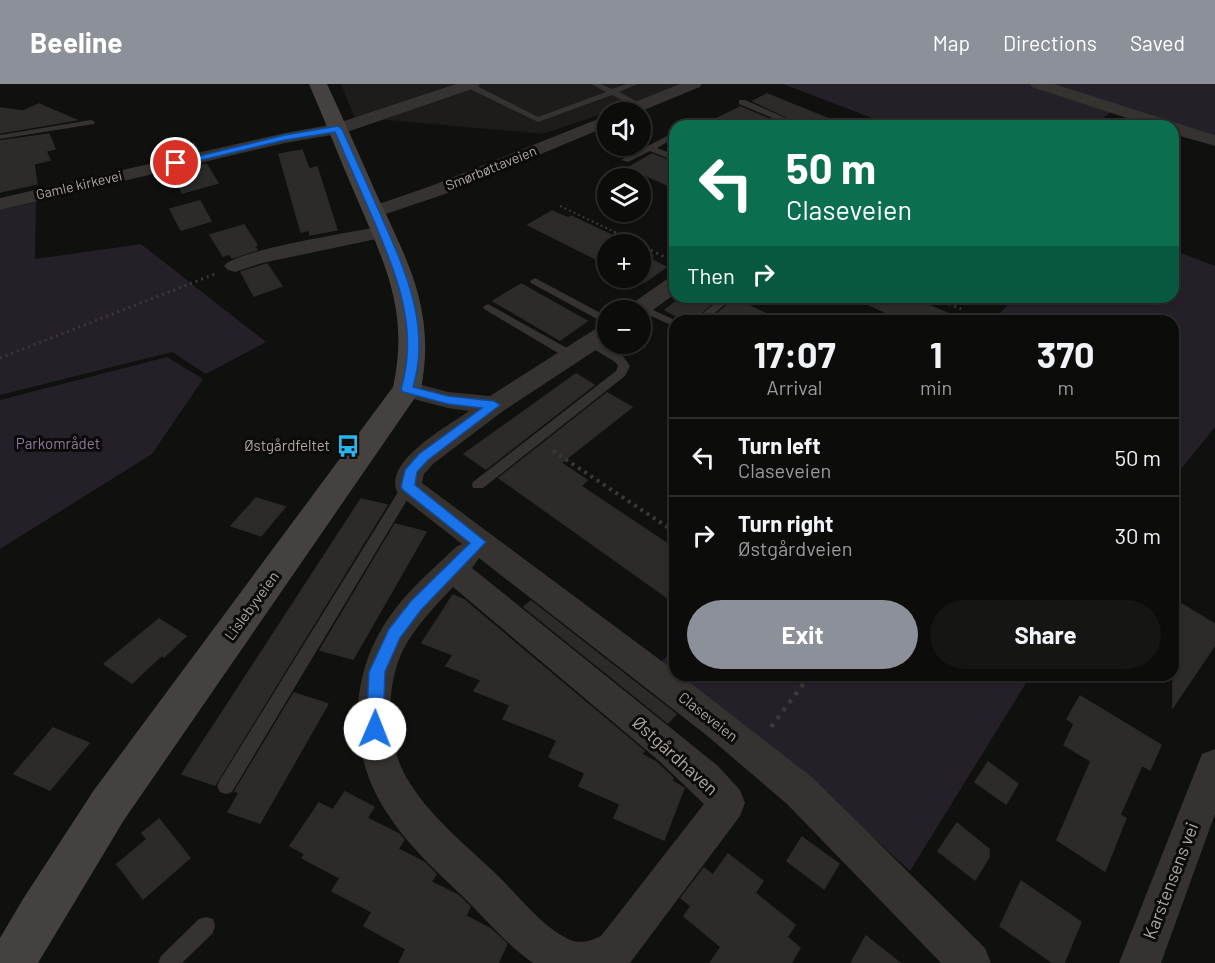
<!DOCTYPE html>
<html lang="en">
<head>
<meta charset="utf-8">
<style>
  body { margin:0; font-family:Barlow,sans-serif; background:#151514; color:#f1f3f6; height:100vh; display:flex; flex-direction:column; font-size:22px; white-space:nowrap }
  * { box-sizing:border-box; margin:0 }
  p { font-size:20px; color:#9a9b9d }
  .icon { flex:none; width:33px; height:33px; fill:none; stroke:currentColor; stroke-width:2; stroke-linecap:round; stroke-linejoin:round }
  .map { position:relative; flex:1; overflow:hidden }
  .sheet { position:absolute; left:669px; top:231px; width:510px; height:366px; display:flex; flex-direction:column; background:#0c0c0b; border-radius:18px; box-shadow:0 2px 4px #0004,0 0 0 2px #2c2c2c }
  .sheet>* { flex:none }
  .top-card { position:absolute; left:669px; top:36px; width:510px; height:183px; border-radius:18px; box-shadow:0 2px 4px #0004,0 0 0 2px #2c2c2c; background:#0b6e4f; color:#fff; overflow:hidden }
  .fabs { position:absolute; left:597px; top:18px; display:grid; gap:12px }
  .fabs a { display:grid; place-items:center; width:54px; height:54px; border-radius:50%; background:#0c0c0b; box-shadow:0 2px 4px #0004,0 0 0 2px #2c2c2c; font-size:30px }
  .pin { position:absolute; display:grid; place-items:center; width:51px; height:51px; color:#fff; margin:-26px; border:3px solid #fff; border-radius:50%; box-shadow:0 2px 6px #0007 }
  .me { position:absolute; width:66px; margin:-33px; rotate:1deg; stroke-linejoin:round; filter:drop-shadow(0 0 4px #0008) }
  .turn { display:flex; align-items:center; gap:21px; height:126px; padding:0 18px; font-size:27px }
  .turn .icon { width:78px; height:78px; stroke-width:2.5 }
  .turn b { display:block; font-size:42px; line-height:51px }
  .then { display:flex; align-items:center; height:57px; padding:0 18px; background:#0003; gap:12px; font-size:22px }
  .eta { display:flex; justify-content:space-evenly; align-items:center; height:102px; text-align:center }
  .eta b { font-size:36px; font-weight:700; line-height:42px }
  .action { display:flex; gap:12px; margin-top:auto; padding:12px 18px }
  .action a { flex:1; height:69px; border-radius:36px; background:#8c9099; color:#fff; font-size:24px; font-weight:700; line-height:69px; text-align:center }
  .action a+a { background:#151514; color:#f1f3f6 }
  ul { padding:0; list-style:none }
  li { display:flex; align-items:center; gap:18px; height:78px; padding:0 18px; border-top:2px solid #2c2c2c }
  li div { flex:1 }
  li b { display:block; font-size:22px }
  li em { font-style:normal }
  header { display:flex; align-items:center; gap:36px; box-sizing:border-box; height:84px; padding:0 30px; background:#8c9099; color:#fff }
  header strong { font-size:28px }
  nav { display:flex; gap:33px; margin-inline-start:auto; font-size:21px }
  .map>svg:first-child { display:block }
  .built { fill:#1d1c1b }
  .green { fill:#251f28 }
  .building { fill:#2c2b2a; stroke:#2c2b29; stroke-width:1.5 }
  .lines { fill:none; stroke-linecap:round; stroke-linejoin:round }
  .path-far3 { stroke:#3c3836; stroke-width:2; stroke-dasharray:2 3; stroke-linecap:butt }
  .path-far2 { stroke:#3c3836; stroke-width:3; stroke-dasharray:2 4; stroke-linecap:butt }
  .path-far1 { stroke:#3c3836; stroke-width:4; stroke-dasharray:3 4.5; stroke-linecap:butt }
  .path { stroke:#3c3836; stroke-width:4.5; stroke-dasharray:4 6; stroke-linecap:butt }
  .lane { fill:#353230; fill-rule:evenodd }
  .street { fill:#353230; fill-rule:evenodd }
  .secondary { fill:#45413e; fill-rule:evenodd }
  .route { fill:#1a73e8; stroke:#114b97; stroke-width:1.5 }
  .labels { text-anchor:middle; stroke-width:6; stroke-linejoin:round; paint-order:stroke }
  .far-street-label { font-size:14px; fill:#b1a5a0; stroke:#0b0b0a }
  .park-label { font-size:15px; fill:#91779c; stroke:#0b0b0a }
  .poi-label { font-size:15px; fill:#b1a5a0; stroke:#0b0b0a; text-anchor:end }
  .street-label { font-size:15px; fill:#b1a5a0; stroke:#0b0b0a }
  .near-street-label { font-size:18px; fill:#b1a5a0; stroke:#0b0b0a }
</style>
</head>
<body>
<header>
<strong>Beeline</strong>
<nav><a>Map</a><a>Directions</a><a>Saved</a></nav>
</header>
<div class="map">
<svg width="1215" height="879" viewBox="0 0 1215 879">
  <rect width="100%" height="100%" fill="#10100f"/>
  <!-- built -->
  <path class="built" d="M341,0h348l-146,50 -189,-17z"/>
  <!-- green -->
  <path class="green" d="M783,0h432v51l-96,-30 -25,21h-201z
    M36,118l-1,57 106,-15 125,98 -60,32 -34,-22 -172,43v-185z
    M1173,166l42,16v161l-42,52v-158h-181l24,-24h157z
    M167,273l36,22 -51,75 -152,95v-149z
    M675,564v27h356l-121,196 -67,-61 -185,-145z"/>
  <!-- building -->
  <path class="building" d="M767,10l77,31v1h-39l-52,-25z
    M39,20l37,16 -76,13v-25l23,3z
    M740,23l46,19h-84z
    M49,50l6,15 -9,2 4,9 -16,4 3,20 -37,8v-51z
    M194,59l4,7 -27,7 -3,-8z
    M302,66l7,19 8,-2 20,63 -27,5 -1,-5 -8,2 -22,-78z
    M652,70l23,9v25l-47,-20z
    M206,80l12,19 -36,10 -7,-22z
    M200,117l11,20 -30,9 -11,-21z
    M552,127l16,7 3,-2 59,28h-22v21l-80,-40z
    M244,141l13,20 -2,1 2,4 -25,8 -2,-4 -7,2 -13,-21z
    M640,166l13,6 -3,3 16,8 -21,15 -14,-4h9z
    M267,180l15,22 -28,10 -13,-24z
    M521,200l66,37 -27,19 -67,-39z
    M682,213h37l-27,24h-6l-21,-11z
    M852,213h58l55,24h-60z
    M734,215h1l46,22h-72z
    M576,290l18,11 -108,84 -22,-15z
    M607,309l25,14 -71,56 26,17 -6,6 94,63v54l-176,-125z
    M256,414l29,9 -24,29 -30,-10z
    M361,415l26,6 -172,280 -33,-11z
    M395,440l31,8 -73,127 -33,-9z
    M453,511l11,5 180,151 -3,3 15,8 17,16 -1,3 12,7 -20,52 -50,-22 6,-14 -41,-18 6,-13 -36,-16 8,-17 -54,-21 7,-14 -36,-14 7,-11 -35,-14 7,-11 -31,-12z
    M1173,515l42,25v21l-42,62z
    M531,517l105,82 40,31 -8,9 -144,-116z
    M159,535l27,17 -22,21 -2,-2 -30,28 -28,-19z
    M294,609l34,11 -68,119 -32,-11 11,-19 -4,-2z
    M1080,612l81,49 -11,25 -8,-5 -22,50 6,3 -21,53 -48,-31 34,-79 -27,-16 10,-21 -7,-5z
    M53,644l36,15 -39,47 -36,-16z
    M988,678l30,22 -12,20 -31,-22z
    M345,708l29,15 -7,11 32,16 5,6 -6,9 26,13 12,12 -5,8 27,13 12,12 -4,9 25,13 16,15 -9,19h-99l7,-14 -42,-23 8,-14 -40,-21 8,-13 -38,-20 3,-4 -15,-8 29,-43 14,7z
    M159,735l31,39 -47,41 -26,-35 30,-25 -5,-6z
    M957,739l32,26v8l-14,23 -37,-29z
    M802,753l37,27 -15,25 -37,-28z
    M728,770l35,27 -8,12 40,32 -8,12 13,11 -9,15h-81l11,-16 -37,-31 7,-10 -10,-8 23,-30 9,7z
    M1021,797l60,41 -17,41h-11l-53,-37z
    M866,852l34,27h-49z"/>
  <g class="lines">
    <!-- path-far3 -->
    <path class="path-far3" d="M560,122l57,27"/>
    <!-- path-far2 -->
    <path class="path-far2" d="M614,148l25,12
      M640,161l35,17
      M932,213l29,12
      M0,274l215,-84"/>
    <!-- path-far1 -->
    <path class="path-far1" d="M553,367l122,81"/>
    <!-- path -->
    <path class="path" d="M771,643l39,-52"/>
    <!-- lane -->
    <path class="lane" d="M466,0h7l65,33 68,-25 -15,-8h10l11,5 15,-5h11l-19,8 26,14 -7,2 -26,-13 -74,27 -72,-35z
      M739,16h6l58,26h-11l-53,-22z
      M91,36l4,2 -1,2 -94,15v-4z
      M667,52l7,2 -17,10 18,7v6l-25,-10 -22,11 -7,-2z
      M535,194l73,39v8l-77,-42 -1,-2z
      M722,213h11l-27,24h-12z
      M488,220l88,49 2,3 -6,4 -4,-1 -84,-50 -1,-2z
      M642,221l35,16h-2v6l-37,-17v-4z
      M591,255l32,17 7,10 -5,10 -142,112h-10l-1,-3 1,-3 143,-111 2,-5 -3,-4 -28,-17v-4z
      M408,398l5,2 2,3 -2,3 -181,302 -6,2 -6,-2 -3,-6 3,-6 183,-296z
      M206,833l7,2 2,7 -2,7 -31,30h-24l3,-7 38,-37z"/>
    <!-- street -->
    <path class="street" d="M456,0h24l-2,3 -134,46 -59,10 -285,67v-12l285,-65 50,-9z
      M680,0h22l-2,3 -61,25h-21l2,-4z
      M1030,0h24l161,51v11l-42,-12v-8h-22l-119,-39z
      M608,31v11l-163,68 -71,24 -7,-2 -3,-4 3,-4 64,-22z
      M384,142l7,2 3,4 -3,4 -129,27 -27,9 -7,-2 -4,-4c11,-16 134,-35 160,-40z
      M675,194v16l-29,21 -6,1v-6h-13l3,-5 37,-26z
      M608,240v18l-105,69 -70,53 -9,10 -2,9 253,188v4h5l133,103 172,170 6,15h-50l-154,-159 -82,-70 -226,-176 -7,10 246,198 22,24 5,13 -5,13 -110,147h-97c-29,-20 -50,-48 -76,-72 -25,-24 -51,-48 -70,-78 -40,-60 -39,-138 3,-197 18,-26 43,-47 66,-69l6,-3 -64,-50c-17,-32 49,-67 71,-83l-21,-3 -50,-13 -3,-6 3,-6 9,-2 41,11 42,4 110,-70zM453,503l205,173 46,44 -103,132c-10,5 -20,8 -31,4 -30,-14 -54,-48 -78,-70 -30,-28 -63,-55 -84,-90 -23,-36 -23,-95 -4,-132 13,-23 31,-42 49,-61z
      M1215,665v65l-54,149h-42l83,-209z"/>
    <!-- secondary -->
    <path class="secondary" d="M309,0h18c17,36 33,73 49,109 32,69 60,117 45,196l-297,431 -86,143h-38v-25l23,-39 71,-109 299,-403c17,-76 -9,-125 -38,-193 -16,-37 -30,-73 -46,-110z"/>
  </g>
  <!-- route -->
  <path class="route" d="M338,42l4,3c13,29 27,59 40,89 24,54 49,109 31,169l35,9 46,5 6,4 -72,55 -11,12 -2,13 71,57 -65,68 -21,28 -15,34 -2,57 -2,5 -6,2 -6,-2 -3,-5 3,-57 20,-43 22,-28 59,-58 -67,-53 -2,-3 4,-17 14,-16 63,-46 -34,-4 -45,-12 -2,-3c18,-60 -4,-113 -27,-168 -13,-30 -26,-60 -39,-89l-50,8 -109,26 -5,-3 114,-28z"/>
  <!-- icons -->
  <defs>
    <g id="bus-bare" transform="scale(1.8)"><path d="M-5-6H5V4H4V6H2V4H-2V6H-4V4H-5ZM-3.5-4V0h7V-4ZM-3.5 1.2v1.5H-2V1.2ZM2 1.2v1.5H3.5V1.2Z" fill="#28b5ef" stroke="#0b0b0a" stroke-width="2.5" paint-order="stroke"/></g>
  </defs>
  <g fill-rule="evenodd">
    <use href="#bus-bare" x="348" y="362"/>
  </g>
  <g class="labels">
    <!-- far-street labels -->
    <g class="far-street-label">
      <text transform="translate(491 84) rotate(-22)" y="5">Smørbøttaveien</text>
      <text transform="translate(79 101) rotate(-13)" y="5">Gamle kirkevei</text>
    </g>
    <!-- park labels -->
    <g class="park-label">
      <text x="58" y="365">Parkområdet</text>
    </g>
    <!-- poi labels -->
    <g class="poi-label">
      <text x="330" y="367">Østgårdfeltet</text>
    </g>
    <!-- street labels -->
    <g class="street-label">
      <text transform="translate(252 522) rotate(-54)" y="5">Lislebyveien</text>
      <text transform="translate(708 633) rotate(38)" y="5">Claseveien</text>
    </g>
    <!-- near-street labels -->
    <g class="near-street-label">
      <text transform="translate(675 672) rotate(42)" y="6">Østgårdhaven</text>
      <text transform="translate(1171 797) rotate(-69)" y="6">Karstensens vei</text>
    </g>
  </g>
</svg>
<div class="fabs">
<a><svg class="icon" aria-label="sound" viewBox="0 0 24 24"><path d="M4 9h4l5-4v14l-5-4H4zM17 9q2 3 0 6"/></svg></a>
<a><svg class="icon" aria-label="layers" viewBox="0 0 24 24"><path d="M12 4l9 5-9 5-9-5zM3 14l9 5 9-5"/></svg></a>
<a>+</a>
<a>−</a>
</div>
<div class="pin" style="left:176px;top:79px;background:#d93025"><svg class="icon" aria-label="arrive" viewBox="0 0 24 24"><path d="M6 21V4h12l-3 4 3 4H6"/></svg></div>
<svg class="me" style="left:375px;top:645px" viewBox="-20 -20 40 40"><circle r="19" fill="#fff"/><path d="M0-13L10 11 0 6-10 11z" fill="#1a73e8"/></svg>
<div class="top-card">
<div class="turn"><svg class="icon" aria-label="left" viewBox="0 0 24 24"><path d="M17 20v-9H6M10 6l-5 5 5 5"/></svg><div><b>50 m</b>Claseveien</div></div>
<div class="then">Then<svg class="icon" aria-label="right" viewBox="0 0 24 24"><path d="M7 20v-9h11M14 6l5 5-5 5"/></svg></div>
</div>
<section class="sheet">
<div class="eta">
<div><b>17:07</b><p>Arrival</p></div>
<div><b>1</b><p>min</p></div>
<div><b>370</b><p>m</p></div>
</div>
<ul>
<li><svg class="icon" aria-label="left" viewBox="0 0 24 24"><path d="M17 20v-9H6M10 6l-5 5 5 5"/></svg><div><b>Turn left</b><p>Claseveien</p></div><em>50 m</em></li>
<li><svg class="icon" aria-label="right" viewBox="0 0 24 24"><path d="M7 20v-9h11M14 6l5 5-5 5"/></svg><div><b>Turn right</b><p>Østgårdveien</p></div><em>30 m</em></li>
</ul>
<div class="action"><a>Exit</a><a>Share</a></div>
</section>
</div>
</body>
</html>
